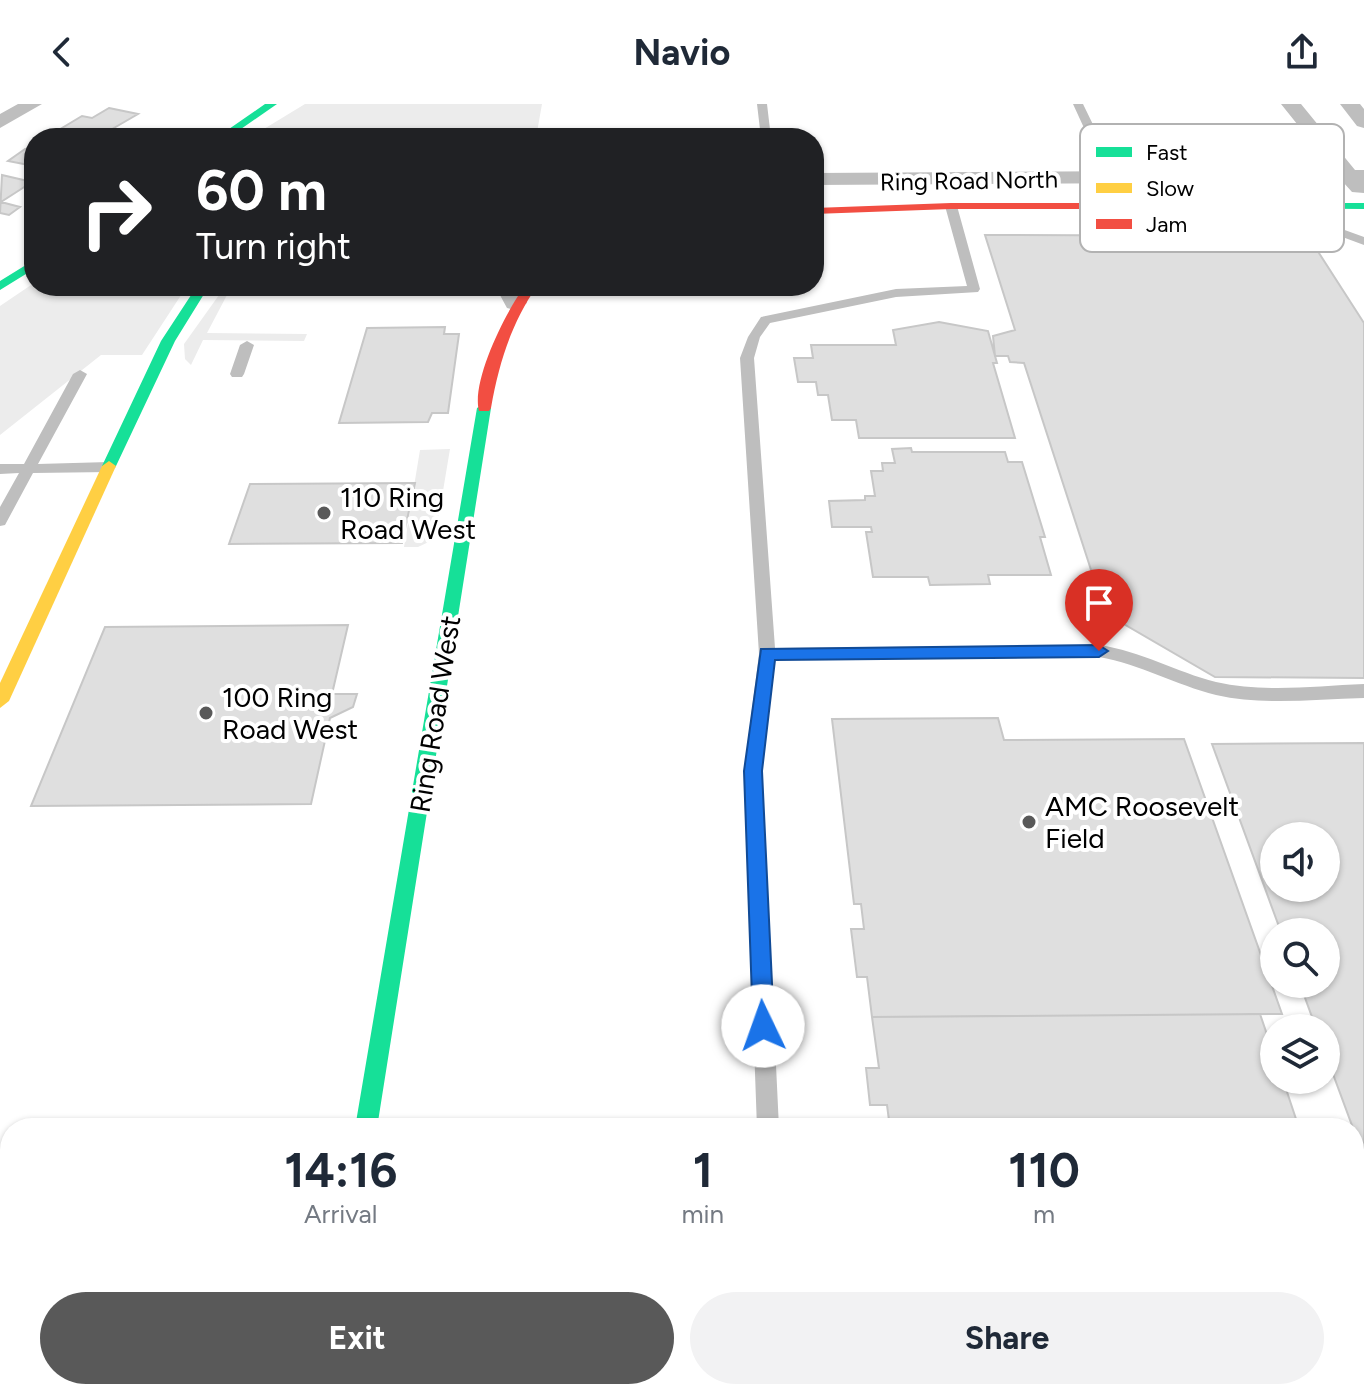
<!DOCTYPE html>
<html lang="en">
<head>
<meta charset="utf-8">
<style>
  body { margin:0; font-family:Figtree,sans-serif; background:#f2f2f3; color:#1f2937; height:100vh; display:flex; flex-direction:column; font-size:30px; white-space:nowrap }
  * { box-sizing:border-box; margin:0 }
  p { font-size:26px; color:#747a83 }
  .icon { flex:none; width:44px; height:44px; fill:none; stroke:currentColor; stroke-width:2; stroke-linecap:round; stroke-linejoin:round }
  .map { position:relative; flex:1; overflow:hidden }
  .details { position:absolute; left:0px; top:1014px; width:1364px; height:282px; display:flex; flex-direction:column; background:#fff; border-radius:32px 32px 0 0; box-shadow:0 2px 6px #0004 }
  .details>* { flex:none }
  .banner { position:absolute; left:24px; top:24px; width:800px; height:168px; border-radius:32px; box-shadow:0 2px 6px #0004; background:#202124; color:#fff; overflow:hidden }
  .tools { position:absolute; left:1260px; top:718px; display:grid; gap:16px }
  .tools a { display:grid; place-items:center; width:80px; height:80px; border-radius:50%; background:#fff; box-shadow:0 2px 6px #0004; font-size:40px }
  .pin { position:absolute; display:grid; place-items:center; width:68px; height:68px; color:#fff; margin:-82px -34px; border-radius:50% 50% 50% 0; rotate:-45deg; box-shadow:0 0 8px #0007 }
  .pin .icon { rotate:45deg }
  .me { position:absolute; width:88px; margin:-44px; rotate:357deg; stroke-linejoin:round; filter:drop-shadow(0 0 6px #0008) }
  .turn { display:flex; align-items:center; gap:28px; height:168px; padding:0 40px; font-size:36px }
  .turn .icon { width:104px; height:104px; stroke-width:2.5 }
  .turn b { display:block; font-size:56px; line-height:68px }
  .eta { display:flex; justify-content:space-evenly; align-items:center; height:136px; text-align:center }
  .eta b { font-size:48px; font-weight:700; line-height:56px }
  .button { display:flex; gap:16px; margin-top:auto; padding:16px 40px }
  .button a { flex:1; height:92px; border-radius:48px; background:#595959; color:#fff; font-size:32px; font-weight:700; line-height:92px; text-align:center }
  .button a+a { background:#f2f2f3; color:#1f2937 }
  header { display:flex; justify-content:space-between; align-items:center; height:104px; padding:0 40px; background:#fff; font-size:36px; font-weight:700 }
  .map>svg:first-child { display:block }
  .green { fill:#ececec }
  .building { fill:#dfdfdf; stroke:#c7c7c7; stroke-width:2; fill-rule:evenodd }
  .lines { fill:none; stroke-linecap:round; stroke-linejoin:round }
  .lane { fill:#bebebe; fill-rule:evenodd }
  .street { fill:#bebebe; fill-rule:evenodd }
  .fast { fill:#16e098; fill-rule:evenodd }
  .slow { fill:#ffcf43; fill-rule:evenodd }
  .jam { fill:#f24e42; fill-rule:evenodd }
  .route { fill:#1a73e8; stroke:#114b97; stroke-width:2 }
  .poi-dot { fill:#595959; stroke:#fff; stroke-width:3 }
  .labels { text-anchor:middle; stroke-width:8; stroke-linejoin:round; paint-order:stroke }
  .far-street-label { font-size:24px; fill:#000; stroke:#fff }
  .poi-label { font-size:28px; fill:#000; stroke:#fff; text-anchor:start }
  .street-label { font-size:28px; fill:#000; stroke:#fff }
  .key { fill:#fff; stroke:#b2b2b2; stroke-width:2 }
  .key-label { font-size:22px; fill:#000 }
</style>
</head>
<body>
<header><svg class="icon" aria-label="back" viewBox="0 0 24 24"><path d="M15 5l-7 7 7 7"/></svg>Navio<svg class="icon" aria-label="share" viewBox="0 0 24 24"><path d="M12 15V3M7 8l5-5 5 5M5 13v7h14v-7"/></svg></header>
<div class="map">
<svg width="1364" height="1295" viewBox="0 0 1364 1295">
  <rect width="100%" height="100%" fill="#fff"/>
  <!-- green -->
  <path class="green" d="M305,0h237l-6,34h-287z
    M34,179v3h153l-45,69h-41l-101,80v-129z
    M230,183l10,1 -4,5 -9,2 -20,38 100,1 -3,7 -101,-1 -12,25 -6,-6 -1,-15 40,-56z
    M450,345l-15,90 -17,8h-14l16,-97z"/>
  <!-- building -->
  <path class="building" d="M109,4l29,6 -38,22 -38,-8 20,-12 10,2z
    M25,45l9,2v15l-26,-5z
    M2,71l30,7 -31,20 19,5 -11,8 -9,-2z
    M985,131l323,1 56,87v355l-149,-1 -110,-64 -81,-250 -14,-1 -2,-6h-13l-2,-20 22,-6z
    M939,218l49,9 9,32h-4l22,75h-156l-3,-18h-24l-4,-25h-10l-2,-13h-18l-4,-24h19l-2,-13h85l-3,-15z
    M445,223l-1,7h15l-11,79h-16l-4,9 -89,1 28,-95z
    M911,344l1,4h93l3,10h14l23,75h-5l11,38h-63l2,9 -60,1 -2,-8h-55l-7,-45h6l-1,-5h-39l-3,-26 36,-1v-4h10l-4,-25h12l-1,-8h13l-3,-14z
    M415,379l-13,60 -173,1 21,-60z
    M348,521l-16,69h25l-4,13 -23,11 -19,86 -280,2 74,-179z
    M998,614l6,22 180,-1 98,275 -410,3 -5,-40h-10l-6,-48h13l-3,-25h-7l-22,-185z
    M1364,639v415l-38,-103v-27h-10l-16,-44h26v-52h-45l-69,-188zM1274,732h52v52h-52z
    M1260,910l14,41v25h9l16,48h-409l-3,-23h-17l-4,-37h13l-7,-51z
    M1354,1183l10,30v82h-441l-1,-9h432z"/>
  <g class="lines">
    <!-- lane -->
    <path class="lane" d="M757,0h10l4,34h-10z
      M1073,0h10l36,74 -2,2 -10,-2z
      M951,99l6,3 23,83 -2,3 -82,5 -126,26 -10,14 -6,21 21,290 324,-3c42,6 77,27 117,37 49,11 99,4 148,2v14c-49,1 -100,8 -148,-3 -40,-10 -76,-31 -117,-38l-324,3 -13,111 17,357h-22l-13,-357 15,-117 -19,-296 8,-21 13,-20 135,-28 71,-3 -22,-80z
      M1248,104l69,12 47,17v8l-54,-20 -66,-12v-4z
      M247,237l7,4 -10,29 -2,3h-10l-2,-3 10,-29z
      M80,266l7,4 -49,90 71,-2 7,5 -7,5 -76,1 -28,52 -5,1v-19l19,-34 -19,1v-10h24l49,-90z
      M766,1286h26v9h-26z"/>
    <!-- street -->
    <path class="street" d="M18,0h24l-42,24v-14z
      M1281,0h20l54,66h9v23l-12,-1 -9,-10 -529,3v-12l520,-3z
      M1340,0h20l4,5v19l-7,-2z
      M495,182h24l8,17 -12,7 -8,-2z
      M273,1286h49l-3,9h-49z"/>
    <!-- fast -->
    <path class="fast" d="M265,0h12l-49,34h-12z
      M1222,99h142v6l-146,-1v-4z
      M34,156v9l-34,21v-9z
      M197,182h12l-34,55 -59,125 -7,5 -5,-2 -2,-3 59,-125z
      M484,300l7,4 -114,720h-22l122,-720z"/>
    <!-- slow -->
    <path class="slow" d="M109,357l7,5 -107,235 -9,7v-25l102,-217z"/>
    <!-- jam -->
    <path class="jam" d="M951,99h271l6,3 -6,3h-271l-137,5v-6z
      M525,182h12c-26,38 -38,77 -46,122l-2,3h-10c-8,-30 27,-100 46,-125z"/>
  </g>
  <!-- route -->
  <path class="route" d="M1099,541l9,6 -9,6 -324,3 -13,111 12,255 -3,7 -8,3 -7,-3 -3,-7 -9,-255 17,-122z"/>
  <!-- markers -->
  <g class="poi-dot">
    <circle cx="324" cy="409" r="8"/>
    <circle cx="206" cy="609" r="8"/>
    <circle cx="1029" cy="718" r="8"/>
  </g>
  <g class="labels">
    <!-- far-street labels -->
    <g class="far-street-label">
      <text transform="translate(969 77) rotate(-1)" y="8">Ring Road North</text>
    </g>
    <!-- poi labels -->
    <g class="poi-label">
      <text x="340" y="403">110 Ring<tspan x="340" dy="32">Road West</tspan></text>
      <text x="222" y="603">100 Ring<tspan x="222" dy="32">Road West</tspan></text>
      <text x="1045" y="712">AMC Roosevelt<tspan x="1045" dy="32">Field</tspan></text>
    </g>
    <!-- street labels -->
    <g class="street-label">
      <text transform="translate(435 610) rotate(-81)" y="10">Ring Road West</text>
    </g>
  </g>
  <!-- legend -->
  <rect x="1080" y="20" width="264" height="128" rx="12" class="key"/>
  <rect x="1096" y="43" width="36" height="10" fill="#16e098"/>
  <rect x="1096" y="79" width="36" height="10" fill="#ffcf43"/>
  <rect x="1096" y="115" width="36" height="10" fill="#f24e42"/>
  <g class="key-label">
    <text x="1146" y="56">Fast</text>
    <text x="1146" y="92">Slow</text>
    <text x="1146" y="128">Jam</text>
  </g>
</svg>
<div class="tools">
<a><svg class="icon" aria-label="sound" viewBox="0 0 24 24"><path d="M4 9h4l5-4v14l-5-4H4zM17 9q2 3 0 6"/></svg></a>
<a><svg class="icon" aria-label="search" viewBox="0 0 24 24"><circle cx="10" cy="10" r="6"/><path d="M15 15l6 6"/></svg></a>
<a><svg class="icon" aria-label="layers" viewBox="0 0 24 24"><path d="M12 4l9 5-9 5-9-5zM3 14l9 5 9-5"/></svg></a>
</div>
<div class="pin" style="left:1099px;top:547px;background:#d93025"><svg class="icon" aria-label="arrive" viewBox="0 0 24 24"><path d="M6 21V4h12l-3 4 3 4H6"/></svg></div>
<svg class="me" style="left:763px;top:922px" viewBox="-20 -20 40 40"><circle r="19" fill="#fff"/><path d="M0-13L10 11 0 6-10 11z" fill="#1a73e8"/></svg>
<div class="banner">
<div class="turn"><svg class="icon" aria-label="right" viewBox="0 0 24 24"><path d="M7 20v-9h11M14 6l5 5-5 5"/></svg><div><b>60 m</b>Turn right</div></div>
</div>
<section class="details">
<div class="eta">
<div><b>14:16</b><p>Arrival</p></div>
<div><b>1</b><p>min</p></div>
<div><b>110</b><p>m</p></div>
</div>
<div class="button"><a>Exit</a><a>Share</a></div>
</section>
</div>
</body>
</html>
